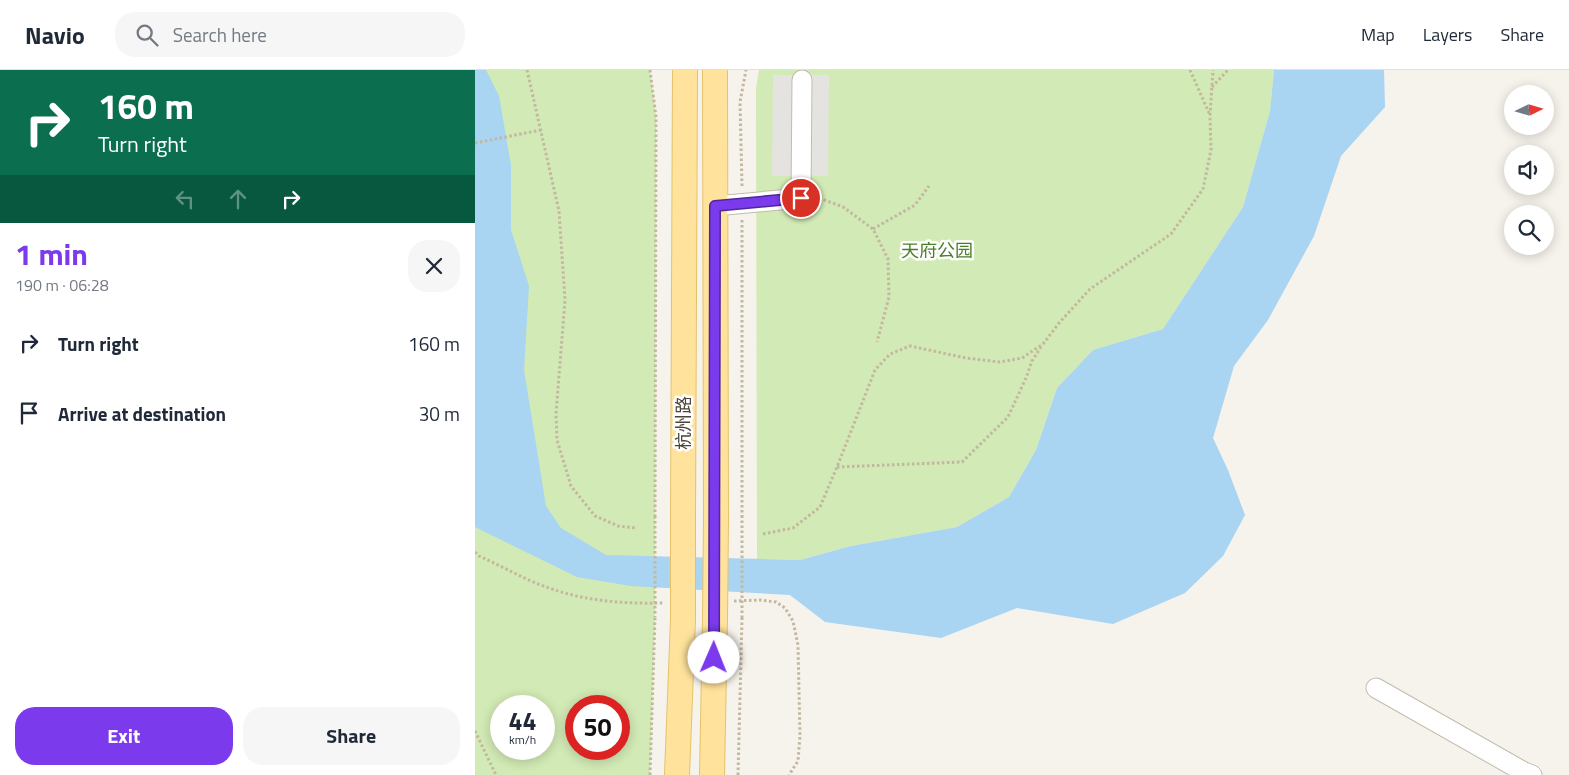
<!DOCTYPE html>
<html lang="en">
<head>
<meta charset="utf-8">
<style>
  body { margin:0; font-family:"Titillium Web","Noto Sans SC",sans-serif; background:#f6f6f7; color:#1f2937; height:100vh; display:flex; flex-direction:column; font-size:19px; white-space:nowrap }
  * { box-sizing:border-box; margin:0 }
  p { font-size:16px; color:#747a83 }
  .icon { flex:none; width:28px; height:28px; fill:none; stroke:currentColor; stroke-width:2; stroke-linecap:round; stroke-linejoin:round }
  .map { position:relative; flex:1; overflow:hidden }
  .panel { display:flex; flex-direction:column; background:#fff; width:475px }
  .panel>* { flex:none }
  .top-card { background:#0b6e4f; color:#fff; overflow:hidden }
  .needle { width:32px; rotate:85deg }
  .controls { position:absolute; left:1029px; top:15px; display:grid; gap:10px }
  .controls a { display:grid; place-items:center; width:50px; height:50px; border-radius:50%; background:#fff; box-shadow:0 2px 12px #0003; font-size:25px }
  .speed { position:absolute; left:15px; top:625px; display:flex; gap:10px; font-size:25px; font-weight:700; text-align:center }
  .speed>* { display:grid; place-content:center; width:65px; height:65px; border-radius:50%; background:#fff; box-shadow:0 2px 12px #0003; line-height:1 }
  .speed small { font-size:12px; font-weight:400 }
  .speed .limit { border:8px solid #d22; background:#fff; color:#111 }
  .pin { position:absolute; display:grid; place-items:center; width:42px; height:42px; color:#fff; margin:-21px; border:2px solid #fff; border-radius:50%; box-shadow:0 1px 5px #0007 }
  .me { position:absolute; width:55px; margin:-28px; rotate:1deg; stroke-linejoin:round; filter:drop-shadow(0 0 4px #0008) }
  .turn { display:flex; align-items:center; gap:18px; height:105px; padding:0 15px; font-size:22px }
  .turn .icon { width:65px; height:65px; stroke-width:2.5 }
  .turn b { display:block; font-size:35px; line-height:42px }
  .lanes { display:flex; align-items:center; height:48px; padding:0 15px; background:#0003; justify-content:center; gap:25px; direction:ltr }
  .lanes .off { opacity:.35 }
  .round { display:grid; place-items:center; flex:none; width:52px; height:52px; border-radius:20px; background:#f6f6f7 }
  .overview { display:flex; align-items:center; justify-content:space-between; height:85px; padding:0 15px }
  h1 { font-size:30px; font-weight:700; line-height:38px; color:#7c3aed }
  .button { display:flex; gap:10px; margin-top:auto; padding:10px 15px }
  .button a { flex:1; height:58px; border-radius:20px; background:#7c3aed; color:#fff; font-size:20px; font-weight:700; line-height:58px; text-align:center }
  .button a+a { background:#f6f6f7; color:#1f2937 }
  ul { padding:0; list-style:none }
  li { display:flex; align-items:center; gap:15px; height:70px; padding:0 15px }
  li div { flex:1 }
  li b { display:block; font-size:19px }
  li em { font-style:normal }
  header { display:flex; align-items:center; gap:30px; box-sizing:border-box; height:70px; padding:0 25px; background:#fff; border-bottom:1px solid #e0e1e3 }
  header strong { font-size:24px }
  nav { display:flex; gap:28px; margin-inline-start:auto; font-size:18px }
  .search { width:350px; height:45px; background:#f6f6f7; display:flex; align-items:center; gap:12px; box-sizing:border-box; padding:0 18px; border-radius:20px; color:#747a83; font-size:19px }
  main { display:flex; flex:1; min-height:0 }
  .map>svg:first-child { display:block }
  .green { fill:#d2eab5; fill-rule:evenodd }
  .parking { fill:#e5e3e0 }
  .water { fill:#a9d4f2 }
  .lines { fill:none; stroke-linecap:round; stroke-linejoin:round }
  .minor-casing { stroke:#c2bbae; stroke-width:21 }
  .major-casing { stroke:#e6c16a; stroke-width:26 }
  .path { stroke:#c4b79f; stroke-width:3; stroke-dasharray:2.5 2.5; stroke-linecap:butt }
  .minor { stroke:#fff; stroke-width:19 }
  .major { stroke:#ffe39c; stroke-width:24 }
  .major-bridge-casing { stroke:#e6c16a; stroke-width:26; stroke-linecap:butt }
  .path-bridge { stroke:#c4b79f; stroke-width:3; stroke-dasharray:2.5 2.5; stroke-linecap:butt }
  .major-bridge { stroke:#ffe39c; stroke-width:24 }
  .route-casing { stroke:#51269a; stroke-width:12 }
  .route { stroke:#7c3aed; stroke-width:9 }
  .labels { text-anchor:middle; stroke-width:5; stroke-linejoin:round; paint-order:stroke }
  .park-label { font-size:18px; fill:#4a7f2a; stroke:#fff }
  .street-label { font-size:18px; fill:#4b4439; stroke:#fff }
</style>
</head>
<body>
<header>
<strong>Navio</strong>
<div class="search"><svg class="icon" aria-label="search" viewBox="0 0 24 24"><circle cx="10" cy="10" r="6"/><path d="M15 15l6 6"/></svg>Search here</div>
<nav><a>Map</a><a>Layers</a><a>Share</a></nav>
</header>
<main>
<section class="panel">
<div class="top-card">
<div class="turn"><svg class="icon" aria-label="right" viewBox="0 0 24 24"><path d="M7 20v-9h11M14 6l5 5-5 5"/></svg><div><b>160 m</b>Turn right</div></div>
<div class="lanes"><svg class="icon off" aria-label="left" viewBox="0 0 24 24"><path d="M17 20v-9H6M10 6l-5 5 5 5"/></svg><svg class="icon off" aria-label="ahead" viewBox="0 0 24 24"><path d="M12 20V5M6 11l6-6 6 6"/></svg><svg class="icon" aria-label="right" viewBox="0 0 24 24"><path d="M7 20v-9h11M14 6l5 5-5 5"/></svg></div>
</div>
<div class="overview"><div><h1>1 min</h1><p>190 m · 06:28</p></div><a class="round"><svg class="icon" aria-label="close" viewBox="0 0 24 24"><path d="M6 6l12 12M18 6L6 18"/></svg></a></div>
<ul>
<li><svg class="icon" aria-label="right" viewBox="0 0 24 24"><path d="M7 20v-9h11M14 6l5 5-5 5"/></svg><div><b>Turn right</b></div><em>160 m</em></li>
<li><svg class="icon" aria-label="arrive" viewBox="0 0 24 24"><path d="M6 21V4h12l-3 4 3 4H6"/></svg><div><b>Arrive at destination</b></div><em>30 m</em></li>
</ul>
<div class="button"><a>Exit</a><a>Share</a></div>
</section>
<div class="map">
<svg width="1094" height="705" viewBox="0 0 1094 705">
  <rect width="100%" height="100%" fill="#f6f3ec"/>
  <!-- green -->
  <path class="green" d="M0,0h175l6,47 -1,500 -5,158h-175zM26,636h43v43h-43zM101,636h43v43h-43z
    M284,0h515l-4,41 -27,96 -80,122 -70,21 -36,38 -21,62 -27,47 -52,30 -106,19 -51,14 -43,-1 -1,-471z"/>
  <!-- parking -->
  <path class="parking" d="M298,5h56l-1,101h-56z"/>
  <!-- water -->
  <path class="water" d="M0,0h11l13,26 12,69v65l18,56 -5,84 22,136 15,22 45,27 194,5 51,-14 106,-19 52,-30 27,-47 21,-62 36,-38 70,-21 80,-122 27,-96 4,-41h110l1,37 -44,49 -27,80 -46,84 -34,46 -21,72 15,32 17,45 -22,41 -38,37 -72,31 -96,-16 -76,30 -116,-16 -35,-27 -159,-9 -54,-9 -102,-50z"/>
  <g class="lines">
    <!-- minor casing -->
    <g class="minor-casing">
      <path id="minor" d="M240,136l86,-8 1,-118
        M901,618l148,84 8,3"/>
    </g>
    <!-- major casing -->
    <g class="major-casing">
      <path id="major" d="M240,0l1,449
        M208,449l2,-449
        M202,705l6,-156
        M237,705l3,-156"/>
    </g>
    <!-- path -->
    <path class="path" d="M52,0l32,141 6,89 -9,114 1,26 14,46 24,30 23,10 18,2
      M175,0l6,47 -1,399
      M715,0l19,43
      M737,17l16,-17
      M0,73l66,-13
      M267,116l-2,-84 6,-32
      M344,128l24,9 30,22 15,30 1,38 -12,45
      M267,150v297
      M398,159l42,-24 14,-19
      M362,397l125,-5 46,-45 18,-39 6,-17 9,-14
      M288,464l30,-6 27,-21 17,-40 38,-97 15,-16 20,-8 56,12 34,4 22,-4 21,-14 16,-21 31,-34 81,-55 32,-45 8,-39 -1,-34 3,-46
      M0,482l4,4c23,10 46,24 70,32 36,13 76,16 114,15
      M259,531l26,-1 16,2 9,6 8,13 5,24 2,91 -2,25 -9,14
      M0,661l21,44
      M175,705l5,-158
      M263,705l4,-157"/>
    <!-- minor -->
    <use href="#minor" class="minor"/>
    <!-- major -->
    <use href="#major" class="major"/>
    <!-- major-bridge casing -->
    <g class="major-bridge-casing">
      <path id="major-bridge" d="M208,549v-100
        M240,549l1,-100"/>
    </g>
    <!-- path-bridge -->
    <path class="path-bridge" d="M180,446v101
      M267,548v-101"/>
    <!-- major-bridge -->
    <use href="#major-bridge" class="major-bridge"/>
  </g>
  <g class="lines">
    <!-- route casing -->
    <g class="route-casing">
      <path id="route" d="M239,588l1,-452 86,-8"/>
    </g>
    <!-- route -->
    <use href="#route" class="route"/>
  </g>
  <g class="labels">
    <!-- park labels -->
    <g class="park-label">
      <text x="462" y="187">天府公园</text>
    </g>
    <!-- street labels -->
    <g class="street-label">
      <text transform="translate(209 353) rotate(-90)" y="6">杭州路</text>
    </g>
  </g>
</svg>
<div class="controls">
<a><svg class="needle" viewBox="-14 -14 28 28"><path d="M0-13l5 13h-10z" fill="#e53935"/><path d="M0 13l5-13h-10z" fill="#747a83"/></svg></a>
<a><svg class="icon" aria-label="sound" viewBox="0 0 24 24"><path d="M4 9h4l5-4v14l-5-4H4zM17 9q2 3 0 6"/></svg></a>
<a><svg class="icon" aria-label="search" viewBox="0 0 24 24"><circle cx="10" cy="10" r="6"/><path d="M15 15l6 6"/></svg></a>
</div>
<div class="speed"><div>44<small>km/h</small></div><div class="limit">50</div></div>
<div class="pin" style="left:326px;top:128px;background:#d93025"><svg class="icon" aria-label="arrive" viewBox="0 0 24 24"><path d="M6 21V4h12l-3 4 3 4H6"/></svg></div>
<svg class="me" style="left:239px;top:588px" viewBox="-20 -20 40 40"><circle r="19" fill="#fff"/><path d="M0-13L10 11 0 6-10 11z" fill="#7c3aed"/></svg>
</div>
</main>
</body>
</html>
